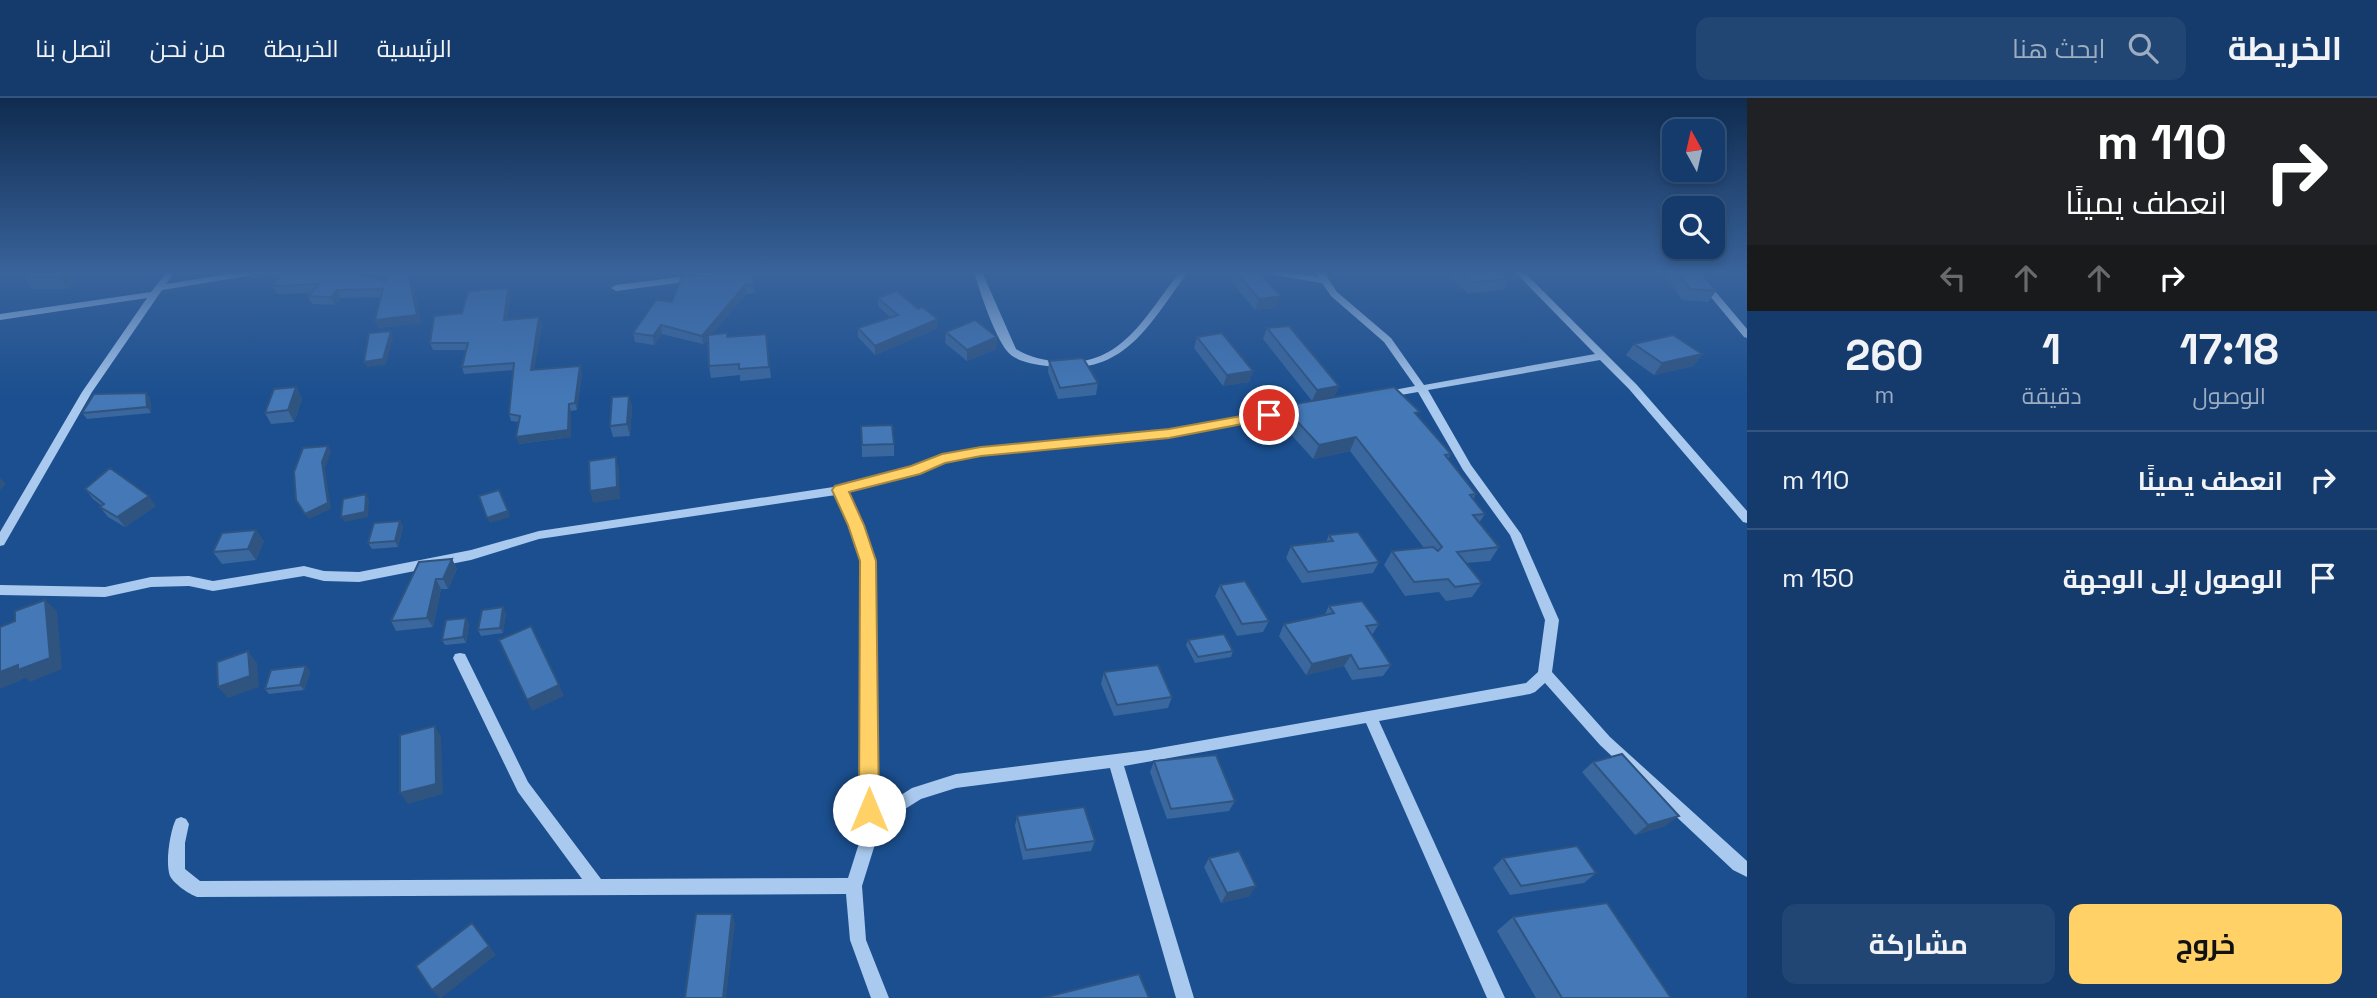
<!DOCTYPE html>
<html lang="ar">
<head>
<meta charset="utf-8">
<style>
  body { margin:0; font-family:"Space Grotesk",Cairo,sans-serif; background:#214673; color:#f1f3f6; direction:rtl; height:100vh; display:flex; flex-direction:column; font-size:26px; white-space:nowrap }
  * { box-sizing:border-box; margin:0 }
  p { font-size:23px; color:#9dadc1 }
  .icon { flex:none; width:38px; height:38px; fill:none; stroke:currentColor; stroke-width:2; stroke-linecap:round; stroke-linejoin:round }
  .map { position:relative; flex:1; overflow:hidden; direction:ltr }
  .details { display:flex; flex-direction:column; background:#143b6b; width:630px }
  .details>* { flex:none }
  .banner { background:#202124; color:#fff; overflow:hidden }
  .needle { width:46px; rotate:352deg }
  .fabs { position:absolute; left:1662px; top:21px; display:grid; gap:14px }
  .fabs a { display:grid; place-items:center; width:63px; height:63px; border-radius:14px; background:#143b6b; box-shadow:0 4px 10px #0003,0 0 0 2px #33557e; font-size:35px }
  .pin { position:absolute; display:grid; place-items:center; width:60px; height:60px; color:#fff; margin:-30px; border:4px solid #fff; border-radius:50%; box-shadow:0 2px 7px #0007 }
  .me { position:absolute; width:77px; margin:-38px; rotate:0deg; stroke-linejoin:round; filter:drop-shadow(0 0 5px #0008) }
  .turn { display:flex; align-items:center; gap:24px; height:147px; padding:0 35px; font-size:32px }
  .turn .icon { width:91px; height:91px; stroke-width:2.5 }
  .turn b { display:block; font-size:49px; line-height:60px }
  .lanes { display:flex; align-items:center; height:66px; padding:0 35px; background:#0003; justify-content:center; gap:35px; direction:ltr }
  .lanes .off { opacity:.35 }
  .eta { display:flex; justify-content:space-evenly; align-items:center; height:119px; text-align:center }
  .eta b { font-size:42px; font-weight:700; line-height:49px }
  .cta { display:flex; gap:14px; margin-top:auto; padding:14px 35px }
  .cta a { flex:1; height:80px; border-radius:14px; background:#ffd166; color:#111; font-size:28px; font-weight:700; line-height:80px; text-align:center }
  .cta a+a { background:#214673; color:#f1f3f6 }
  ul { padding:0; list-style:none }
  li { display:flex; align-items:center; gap:21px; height:98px; padding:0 35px; border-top:2px solid #33557e }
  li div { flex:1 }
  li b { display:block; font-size:26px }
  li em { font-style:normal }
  header { display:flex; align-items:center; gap:42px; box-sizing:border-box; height:98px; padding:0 35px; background:#143b6b; border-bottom:2px solid #33557e }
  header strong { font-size:33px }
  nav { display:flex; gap:38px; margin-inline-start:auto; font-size:24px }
  .search { width:490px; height:63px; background:#214673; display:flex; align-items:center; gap:18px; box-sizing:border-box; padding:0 24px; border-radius:14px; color:#9dadc1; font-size:26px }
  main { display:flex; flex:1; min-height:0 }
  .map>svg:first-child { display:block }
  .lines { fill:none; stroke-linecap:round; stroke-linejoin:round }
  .minor { fill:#a9c9ee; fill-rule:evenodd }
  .wall { fill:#3a679d }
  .shaded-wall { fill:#305480 }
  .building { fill:#4478b7; stroke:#305480; stroke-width:2 }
  .route { fill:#ffd166; stroke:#a68842; stroke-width:2 }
</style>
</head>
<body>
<header>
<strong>الخريطة</strong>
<div class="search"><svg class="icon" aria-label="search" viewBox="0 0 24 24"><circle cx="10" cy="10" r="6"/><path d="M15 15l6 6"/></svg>ابحث هنا</div>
<nav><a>الرئيسية</a><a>الخريطة</a><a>من نحن</a><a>اتصل بنا</a></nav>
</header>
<main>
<section class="details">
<div class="banner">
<div class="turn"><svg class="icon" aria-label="right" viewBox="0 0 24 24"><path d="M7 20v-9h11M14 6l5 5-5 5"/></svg><div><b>110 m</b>انعطف يمينًا</div></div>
<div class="lanes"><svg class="icon off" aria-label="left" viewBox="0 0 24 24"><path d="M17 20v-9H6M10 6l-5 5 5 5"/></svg><svg class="icon off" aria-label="ahead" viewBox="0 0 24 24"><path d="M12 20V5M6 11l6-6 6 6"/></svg><svg class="icon off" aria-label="ahead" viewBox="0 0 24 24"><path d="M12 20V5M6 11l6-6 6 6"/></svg><svg class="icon" aria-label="right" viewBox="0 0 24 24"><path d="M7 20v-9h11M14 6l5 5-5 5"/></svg></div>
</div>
<div class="eta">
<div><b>17:18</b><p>الوصول</p></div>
<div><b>1</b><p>دقيقة</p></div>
<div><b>260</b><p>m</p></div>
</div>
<ul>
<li><svg class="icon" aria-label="right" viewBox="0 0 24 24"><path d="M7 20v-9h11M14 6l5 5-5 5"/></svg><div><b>انعطف يمينًا</b></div><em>110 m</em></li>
<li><svg class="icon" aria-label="arrive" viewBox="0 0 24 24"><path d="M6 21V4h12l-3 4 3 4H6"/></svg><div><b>الوصول إلى الوجهة</b></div><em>150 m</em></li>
</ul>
<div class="cta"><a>خروج</a><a>مشاركة</a></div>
</section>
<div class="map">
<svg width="1747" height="900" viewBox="0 0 1747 900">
  <rect width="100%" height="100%" fill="#1b4f8f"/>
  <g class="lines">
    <!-- minor -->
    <path class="minor" d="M167,174h8l-9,12 74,-12h18l-4,3 -92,15 -70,102 -88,153 -4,1v-14l82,-140 65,-94 -147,22v-6l151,-22z
      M719,174h22l-4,3 -121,16 -5,-3 5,-3z
      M974,174h8l34,77c14,9 29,11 46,13 61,4 84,-48 118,-90h8c-40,54 -64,106 -141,94 -13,-2 -31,-4 -40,-15 -13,-16 -27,-59 -33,-79z
      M1270,174h19l29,5 -2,-5h8l13,20 54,46 33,47 171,-31 -80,-82h9l113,113 110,126v12l-4,-1 -114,-133 -29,-29 -172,30 43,75 50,69 38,86 -7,52 58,65 137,124v16l-14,-7 -133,-125 -55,-62 -10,9 -5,2 -151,27 126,277h-18l-121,-275 -242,43 70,232h-18l-66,-230 -154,20 -35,11 -24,15 -21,27 -14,45 4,54 23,58h-18l-21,-58 -4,-46 -649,3c-8,-3 -23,-13 -27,-21 -5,-13 0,-45 6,-57l5,-2 5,2 3,5 -4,19v26l15,12 382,-2 -64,-87 -65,-134 2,-4 5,-1 5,1 63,128 73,97 247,-1 13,-41 1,-276 -12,-36 -14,-30 -297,44 -68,21 -112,22 -35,-1 -20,-5 -91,15 -24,-5 -38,1 -46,10 -105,-2v-10l105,2 46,-10 38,-1 24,5 91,-15 20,5 35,1 112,-22 68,-19 301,-45 71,-19 31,-12 39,-7 188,-19 127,-22 4,1 1,2 -1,2 -131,25 -188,19 -37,6 -25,11 -72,19 15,33 12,36 3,255 10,-12 25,-16 44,-14 192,-24 378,-67 12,-11 7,-52 -35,-85 -47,-65 -45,-78 -35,6 -5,-3 5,-3 32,-6 -31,-44 -53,-46 -9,-13 -48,-8z
      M1690,174h9l48,57v9l-3,-1z"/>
  </g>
  <!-- wall -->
  <path class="wall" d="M31,174h53l-17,17h-35l-8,-11z
    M249,174h113l-2,2 25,7 3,-6v-3h22l11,51 -43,5 -3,-8 6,-23 -40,1 -7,7 -22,-1 -4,-8 3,-3 -34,1 -4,-8 7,-10 -28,2z
    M752,174l3,21 -9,1 -35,41 16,2 39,-3 5,44 -31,3v-6l-29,3 -2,-12 -1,-27 -5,5 -41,-10 -8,11 -19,-3 -2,-9 39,-31 42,-26z
    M1235,174h24l18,35 -22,3 -23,-28z
    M1450,174h51l8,7 -6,11 -36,3 -19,-18z
    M1638,174h63l15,19 -8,11 -26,-2 -14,-21 1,-2h-25z
    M510,196l-3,26 35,4 -8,45 48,4 -5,37 -6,1v26l-52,7v-22l-8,-1 -2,-7 4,-44 -49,4 -2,-7 4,-17h-33l-3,-7 32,-30z
    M878,200l40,11 20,10v9l-63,27 -17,-18v-9l33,-10 -13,-12z
    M1267,230l72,58 -5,11 84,19 33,38 -3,5 28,35 -3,5 12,15 -6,9 20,24 -9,14 -24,2 16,20 -10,14 -26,4 -7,-9 -34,4 -21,-31 8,-14 32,-3 -74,-97 -37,8 -35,-39 5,-14 29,-5 -49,-62z
    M946,234l51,5 -1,12 -29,12 -22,-18z
    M1197,239l56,34 -4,11 -26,4 -29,-38z
    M1634,246l68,10 -9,12 -39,9 -28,-20z
    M1049,263l49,22 -2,12 -38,4 -10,-27z
    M296,289l6,12 -8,23 -23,2 -6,-11z
    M146,295l4,6 1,14 -64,6 -5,-6z
    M629,298l3,11 -2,29 -17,1 -3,-11z
    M861,328l33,18v12l-32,1z
    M85,391l71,17 -31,21 -17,-10 -8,-10 2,-1 -9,-7z
    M400,423l3,6 -5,20 -26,2 -4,-6z
    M1329,437l50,27 -6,11 -71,10 -16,-25 5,-12 35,-4z
    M264,443l-8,19 -34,4 -9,-12z
    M452,461l5,10 -9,20h-7l-8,38 -37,4 -5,-10z
    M1220,487l49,36 -6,11 -26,4 -22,-40z
    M1329,508l50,18 -7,11 19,30 -8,11 -31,4 -8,-14 -38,9 -27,-39 5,-12 40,-8z
    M506,515l-3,20 -22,3 -3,-6z
    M469,526l-3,19 -21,2 -3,-5z
    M1188,542l45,11 -2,6 -36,6 -9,-18z
    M306,568l4,6 -6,18 -35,4 -4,-5z
    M1104,574l68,25 -4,11 -54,8 -13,-32z
    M1154,663l81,40 -6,10 -62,8 -17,-47z
    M1593,664l72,64 -30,9 -53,-63z
    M1017,718l78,25 -4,10 -68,9 -8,-34z
    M1209,760l41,38 -29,7 -17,-36z
    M1503,760l93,15 -12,10 -74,12 -17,-27z
    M1513,819l158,81h-135l-39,-67z"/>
  <!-- shaded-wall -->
  <path class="shaded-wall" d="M66,174h18l-17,17 -8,-11z
    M408,174h2l11,51 -43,5 -3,-8z
    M745,187l1,9 -43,50 -1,-8z
    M508,190l2,6 -4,33 -2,-7z
    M337,192l4,8 -7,7 -3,-8z
    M1281,198l-4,11 -22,3 4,-11z
    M539,219l3,7 -9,53 -2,-7z
    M938,221v9l-63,27v-9z
    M661,227l1,9 -8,11 -1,-9z
    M391,233l2,6 -7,28 -19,2 -3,-5z
    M997,239l-1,12 -29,12v-11z
    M1702,256l-9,12 -39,9 8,-12z
    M580,268l2,7 -5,37 -2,-7z
    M1253,273l-4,11 -26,4 4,-11z
    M1339,288l-5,12 -22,3 5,-11z
    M296,289l6,12 -8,23 -6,-12z
    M146,295l4,6 1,14 -4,-6z
    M629,298l3,11 -2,29 -3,-12z
    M569,306l2,7v26l-52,7 -3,-7z
    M1356,339l-6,14 -37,8 6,-14z
    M328,348l3,6 -6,16 6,41 -22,10 -4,-5z
    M616,359l3,12 1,30 -27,4 -3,-12z
    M0,379l6,7 -6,6z
    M366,396l3,6 -1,17 -23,5 -4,-5z
    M149,398l7,10 -31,21 -8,-10z
    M508,413l2,6 -20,6 -3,-5z
    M400,423l3,6 -5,20 -3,-6z
    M256,432l8,11 -8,19 -8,-11z
    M452,461l5,10 -9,20 -5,-10z
    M436,481l5,10 -8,38 -6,-9z
    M45,502l12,11 5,58 -32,13 -4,-4 -26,11v-17z
    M503,509l3,6 -3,20 -3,-5z
    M466,520l3,6 -3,19 -3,-6z
    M248,553l9,12 2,24 -31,11 -10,-11z
    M1351,557l-7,11 -38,9 6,-11z
    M306,568l4,6 -6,18 -4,-5z
    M559,587l5,11 -32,15 -5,-11z
    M435,628l6,11 2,57 -35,10 -8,-11z
    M1679,718l-14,10 -30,9 13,-10z
    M1256,788l-6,10 -29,7 6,-10z
    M732,816l3,10 -9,74h-3z
    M472,825l24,32 -55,43h-1l-8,-8z"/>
  <!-- building -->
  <path class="building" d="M31,174h35l-7,6h-35z
    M282,174h70l33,9 3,-6v-3h20l9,43 -42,5 8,-31 -46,1 -6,7 -23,-1 11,-12 -46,2z
    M714,174h38l2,12 -9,1 -43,51 -41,-11 -8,11 -20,-3 23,-33 16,2 10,-26h32z
    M1236,174h23l22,24 -22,3z
    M1461,174h40l8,7 -37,3z
    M1678,174h23l15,19 -26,-2z
    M508,190l-4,32 35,-3 -8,53 49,-4 -5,37 -6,1 -1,26 -52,7 4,-21 -11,-2 5,-51 -52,4 6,-24h-38l4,-27 28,-3 6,-22z
    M897,193l21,18 4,-2 16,12 -63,27 -17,-18 40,-13 -20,-17z
    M975,222l22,17 -30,13 -21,-18z
    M1289,228l50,60 -22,4 -50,-62z
    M391,233l-8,28 -19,3 5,-29z
    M727,235v4l39,-3 3,33 -30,2v-5l-30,2 -1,-31z
    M1222,235l31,38 -26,4 -30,-38z
    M1673,237l29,19 -40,9 -28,-19z
    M1083,260l15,25 -38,5 -11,-27z
    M296,289l-8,23 -23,3 9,-24z
    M1394,289l26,25 -5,1 36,41 -6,1 31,39 -6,1 15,19 -12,1 26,32 -42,5 25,31 -27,4 -7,-8 -34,3 -22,-31 41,-4 5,4 4,-4 -86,-110 -37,8 -36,-39z
    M146,295l1,14 -65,6 12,-19z
    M629,298l-2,28 -17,2 2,-29z
    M892,327l2,19 -32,1 -1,-19z
    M328,348l-6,16 6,41 -23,11 -9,-14 -2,-28 9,-24z
    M616,359l1,30 -27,4 -1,-30z
    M110,370l39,28 -32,21 -17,-10 4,-3 -19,-15z
    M499,392l9,21 -21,7 -8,-22z
    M366,396l-1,18 -24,5 2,-18z
    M400,423l-5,20 -27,2 6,-20z
    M256,432l-8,19 -35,3 9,-19z
    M1358,434l21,30 -71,10 -17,-26 42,-5 -4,-6z
    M452,461l-9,20h-7l-9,39 -36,3 28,-59z
    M1245,483l24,40 -27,3 -22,-39z
    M45,502l5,58 -32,12v-5l-18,7v-45l15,-6v-10z
    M1362,503l17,23 -13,2 25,39 -32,4 -8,-14 -39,9 -28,-40 50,-11 -5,-7z
    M503,509l-3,21 -22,2 4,-20z
    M466,520l-3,19 -21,3 4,-20z
    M531,528l28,59 -32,15 -28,-60z
    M1224,536l9,17 -35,6 -10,-17z
    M248,553l2,25 -32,11 -1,-25z
    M1158,567l14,32 -55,8 -13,-33z
    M306,568l-6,19 -35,4 6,-19z
    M435,628l1,58 -36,9v-58z
    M1622,656l57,62 -31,9 -55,-63z
    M1216,657l19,46 -64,8 -17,-48z
    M1084,709l11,34 -69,9 -9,-34z
    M1577,748l19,27 -75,13 -18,-28z
    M1239,753l17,35 -29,7 -18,-35z
    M1607,805l64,95h-109l-49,-81z
    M696,816h36l-9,84h-38z
    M472,825l17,23 -57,44 -16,-24z
    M1139,876l10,24h-107z"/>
  <!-- sky -->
  <linearGradient id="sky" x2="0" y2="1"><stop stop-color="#0f2b4f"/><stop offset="0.58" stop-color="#39639b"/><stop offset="1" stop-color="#39639b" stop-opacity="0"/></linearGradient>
  <rect width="1747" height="300" fill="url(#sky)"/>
  <!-- route -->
  <path class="route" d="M1269,313l5,1v6l-105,20 -188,18 -36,7 -25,11 -71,18 15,33 12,36 3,249 -3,6 -7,3 -7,-3 -3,-6 1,-249 -12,-36 -16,-35 3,-4 76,-20 31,-12 39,-7 188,-18z"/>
</svg>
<div class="fabs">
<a><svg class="needle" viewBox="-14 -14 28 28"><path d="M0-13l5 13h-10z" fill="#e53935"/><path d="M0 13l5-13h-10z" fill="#9dadc1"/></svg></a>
<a><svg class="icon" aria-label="search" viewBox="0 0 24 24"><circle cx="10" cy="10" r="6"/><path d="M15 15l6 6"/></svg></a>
</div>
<div class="pin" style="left:1269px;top:317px;background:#d93025"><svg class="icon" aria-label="arrive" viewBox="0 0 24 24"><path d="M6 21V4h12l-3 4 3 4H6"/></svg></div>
<svg class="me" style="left:869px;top:712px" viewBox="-20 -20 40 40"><circle r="19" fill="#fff"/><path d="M0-13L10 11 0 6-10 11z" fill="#ffd166"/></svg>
</div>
</main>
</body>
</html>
